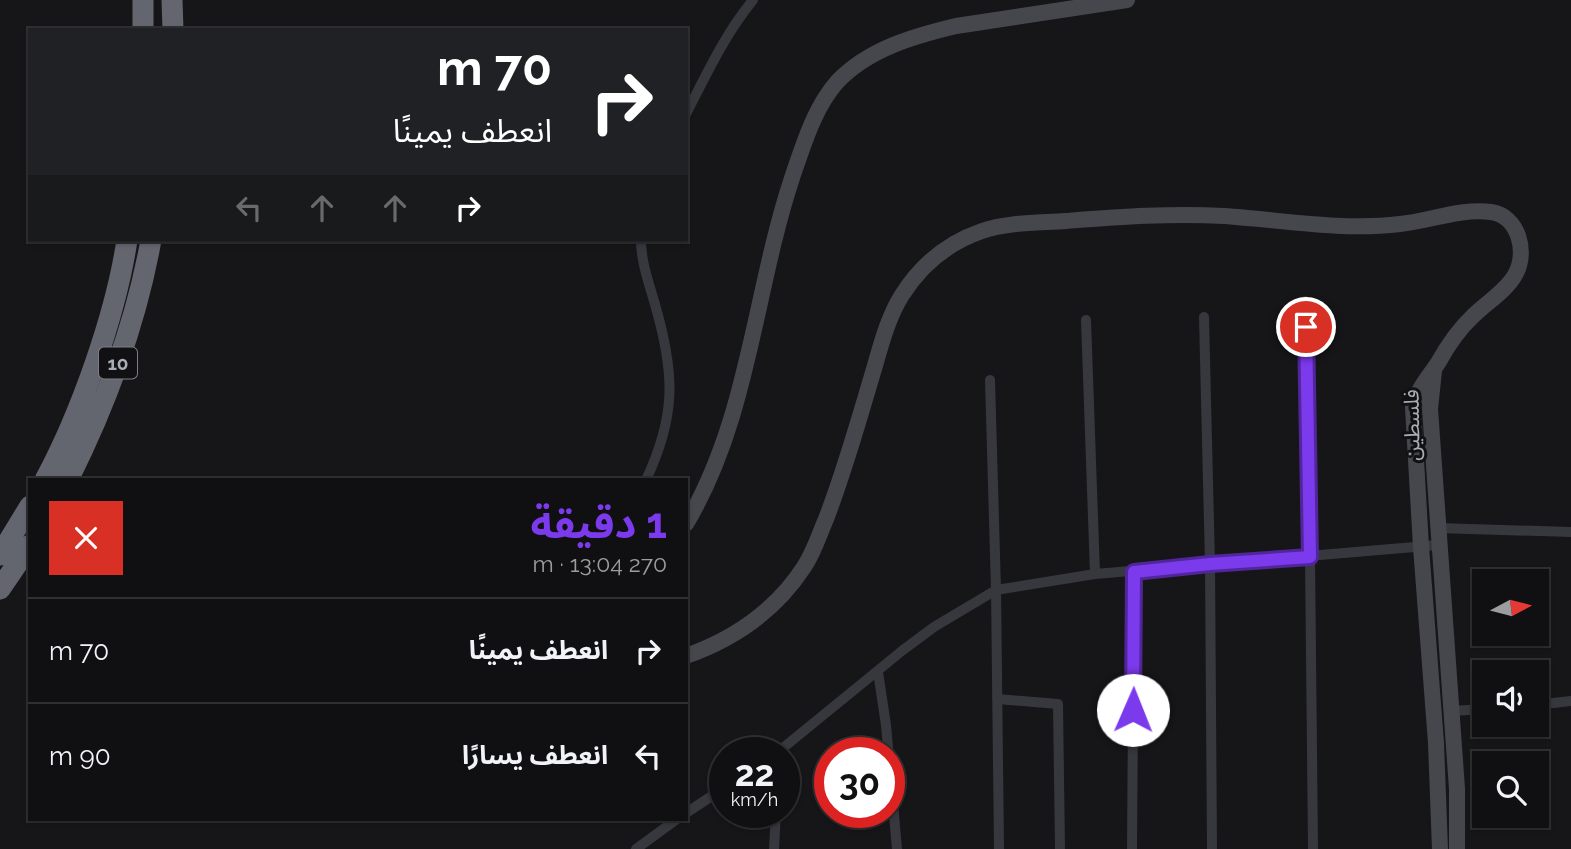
<!DOCTYPE html>
<html lang="ar">
<head>
<meta charset="utf-8">
<style>
  body { margin:0; font-family:Raleway,"Noto Sans Arabic",sans-serif; background:#1e1e20; color:#f1f3f6; direction:rtl; height:100vh; display:flex; flex-direction:column; font-size:26px; white-space:nowrap }
  * { box-sizing:border-box; margin:0 }
  p { font-size:23px; color:#9c9d9f }
  .icon { flex:none; width:38px; height:38px; fill:none; stroke:currentColor; stroke-width:2; stroke-linecap:round; stroke-linejoin:round }
  .map { position:relative; flex:1; overflow:hidden; direction:ltr }
  .panel { position:absolute; left:28px; top:478px; width:660px; height:343px; display:flex; flex-direction:column; background:#101012; border-radius:0px; box-shadow:0 2px 5px #0004,0 0 0 2px #303032; direction:rtl }
  .panel>* { flex:none }
  .banner { position:absolute; left:28px; top:28px; width:660px; height:214px; border-radius:0px; box-shadow:0 2px 5px #0004,0 0 0 2px #303032; direction:rtl; background:#202124; color:#fff; overflow:hidden }
  .needle { width:46px; rotate:83deg }
  .buttons { position:absolute; left:1472px; top:569px; display:grid; gap:14px }
  .buttons a { display:grid; place-items:center; width:77px; height:77px; border-radius:0px; background:#101012; box-shadow:0 2px 5px #0004,0 0 0 2px #303032; font-size:35px }
  .speed { position:absolute; left:709px; top:737px; display:flex; gap:14px; font-size:35px; font-weight:700; text-align:center }
  .speed>* { display:grid; place-content:center; width:91px; height:91px; border-radius:50%; background:#101012; box-shadow:0 2px 5px #0004,0 0 0 2px #303032; line-height:1 }
  .speed small { font-size:18px; font-weight:400 }
  .speed .limit { border:10px solid #d22; background:#fff; color:#111 }
  .pin { position:absolute; display:grid; place-items:center; width:60px; height:60px; color:#fff; margin:-30px; border:4px solid #fff; border-radius:50%; box-shadow:0 2px 7px #0007 }
  .me { position:absolute; width:77px; margin:-38px; rotate:1deg; stroke-linejoin:round; filter:drop-shadow(0 0 5px #0008) }
  .turn { display:flex; align-items:center; gap:24px; height:147px; padding:0 21px; font-size:32px }
  .turn .icon { width:91px; height:91px; stroke-width:2.5 }
  .turn b { display:block; font-size:49px; line-height:60px }
  .lanes { display:flex; align-items:center; height:66px; padding:0 21px; background:#0003; justify-content:center; gap:35px; direction:ltr }
  .lanes .off { opacity:.35 }
  .round { display:grid; place-items:center; flex:none; width:74px; height:74px; border-radius:0px; background:#1e1e20 }
  .head { display:flex; align-items:center; justify-content:space-between; height:119px; padding:0 21px }
  h1 { font-size:42px; font-weight:700; line-height:52px; color:#7c3aed }
  ul { padding:0; list-style:none }
  li { display:flex; align-items:center; gap:21px; height:105px; padding:0 21px; border-top:2px solid #303032 }
  li div { flex:1 }
  li b { display:block; font-size:26px }
  li em { font-style:normal }
  .map>svg:first-child { display:block }
  .lines { fill:none; stroke-linecap:round; stroke-linejoin:round }
  .street { stroke:#37383d; stroke-width:10 }
  .secondary { stroke:#45474d; stroke-width:16 }
  .highway { stroke:#63666e; stroke-width:21 }
  .route-casing { stroke:#51269a; stroke-width:18 }
  .route { stroke:#7c3aed; stroke-width:12 }
  .labels { text-anchor:middle; stroke-width:6; stroke-linejoin:round; paint-order:stroke }
  .shield { fill:#111113; stroke:#7b7e86; stroke-width:2 }
  .shield-label { font-size:19px; font-weight:bold; fill:#a8adb8 }
  .street-label { font-size:21px; fill:#a8adb8; stroke:#111113 }
</style>
</head>
<body>
<div class="map">
<svg width="1571" height="849" viewBox="0 0 1571 849">
  <rect width="100%" height="100%" fill="#161618"/>
  <g class="lines">
    <!-- street -->
    <path class="street" d="M686,114c20,-39 39,-80 67,-114
      M641,240c0,23 9,46 15,68 19,67 20,108 -10,172
      M1305,301l5,256 3,292
      M1204,317l6,247 2,285
      M1086,320l9,254
      M990,380l6,210 3,259
      M1437,528l134,4
      M878,672l8,53 11,124
      M997,699l61,5 2,145
      M1536,705l35,-4
      M1452,711l32,-2
      M778,752l125,-102 31,-23 62,-37 99,-16 343,-29
      M686,813l38,-25
      M636,849l41,-30
      M774,849l2,-37
      M1132,849l2,-277"/>
    <!-- secondary -->
    <path class="secondary" d="M1434,371l-4,38 27,380v60
      M686,524c63,-106 68,-231 106,-346 11,-32 22,-70 45,-96 31,-33 77,-46 119,-56l171,-26
      M686,656c48,-17 90,-46 118,-89 10,-15 15,-32 22,-48 19,-49 33,-100 48,-150 7,-24 14,-52 28,-74 19,-30 45,-52 80,-64 26,-9 57,-8 84,-10 53,-4 105,-8 158,-5 58,4 118,15 176,8 30,-3 60,-16 91,-12 28,4 37,41 24,63 -9,16 -29,28 -42,41 -15,14 -25,29 -35,47 -12,18 -19,23 -25,45l8,139 15,196 4,106"/>
    <!-- highway -->
    <path class="highway" d="M143,0v30
      M172,0l1,30
      M45,480c36,-67 71,-166 82,-240
      M68,480c38,-76 68,-157 83,-240
      M0,555l30,-49
      M0,589l30,-44"/>
  </g>
  <g class="lines">
    <!-- route casing -->
    <g class="route-casing">
      <path id="route" d="M1133,710l1,-138 76,-8 100,-7 -4,-230"/>
    </g>
    <!-- route -->
    <use href="#route" class="route"/>
  </g>
  <g class="labels">
    <!-- shield labels -->
    <rect class="shield" x="99" y="347.5" width="38" height="31" rx="5"/>
    <g class="shield-label">
      <text x="118" y="370">10</text>
    </g>
    <!-- street labels -->
    <g class="street-label">
      <text transform="translate(1412 425) rotate(-91)" y="7">فلسطين</text>
    </g>
  </g>
</svg>
<div class="buttons">
<a><svg class="needle" viewBox="-14 -14 28 28"><path d="M0-13l5 13h-10z" fill="#e53935"/><path d="M0 13l5-13h-10z" fill="#9c9d9f"/></svg></a>
<a><svg class="icon" aria-label="sound" viewBox="0 0 24 24"><path d="M4 9h4l5-4v14l-5-4H4zM17 9q2 3 0 6"/></svg></a>
<a><svg class="icon" aria-label="search" viewBox="0 0 24 24"><circle cx="10" cy="10" r="6"/><path d="M15 15l6 6"/></svg></a>
</div>
<div class="speed"><div>22<small>km/h</small></div><div class="limit">30</div></div>
<div class="pin" style="left:1306px;top:327px;background:#d93025"><svg class="icon" aria-label="arrive" viewBox="0 0 24 24"><path d="M6 21V4h12l-3 4 3 4H6"/></svg></div>
<svg class="me" style="left:1133px;top:710px" viewBox="-20 -20 40 40"><circle r="19" fill="#fff"/><path d="M0-13L10 11 0 6-10 11z" fill="#7c3aed"/></svg>
<div class="banner">
<div class="turn"><svg class="icon" aria-label="right" viewBox="0 0 24 24"><path d="M7 20v-9h11M14 6l5 5-5 5"/></svg><div><b>70 m</b>انعطف يمينًا</div></div>
<div class="lanes"><svg class="icon off" aria-label="left" viewBox="0 0 24 24"><path d="M17 20v-9H6M10 6l-5 5 5 5"/></svg><svg class="icon off" aria-label="ahead" viewBox="0 0 24 24"><path d="M12 20V5M6 11l6-6 6 6"/></svg><svg class="icon off" aria-label="ahead" viewBox="0 0 24 24"><path d="M12 20V5M6 11l6-6 6 6"/></svg><svg class="icon" aria-label="right" viewBox="0 0 24 24"><path d="M7 20v-9h11M14 6l5 5-5 5"/></svg></div>
</div>
<section class="panel">
<div class="head"><div><h1>1 دقيقة</h1><p>270 m · 13:04</p></div><a class="round" style="background:#d93025;color:#fff"><svg class="icon" aria-label="close" viewBox="0 0 24 24"><path d="M6 6l12 12M18 6L6 18"/></svg></a></div>
<ul>
<li><svg class="icon" aria-label="right" viewBox="0 0 24 24"><path d="M7 20v-9h11M14 6l5 5-5 5"/></svg><div><b>انعطف يمينًا</b></div><em>70 m</em></li>
<li><svg class="icon" aria-label="left" viewBox="0 0 24 24"><path d="M17 20v-9H6M10 6l-5 5 5 5"/></svg><div><b>انعطف يسارًا</b></div><em>90 m</em></li>
</ul>
</section>
</div>
</body>
</html>
